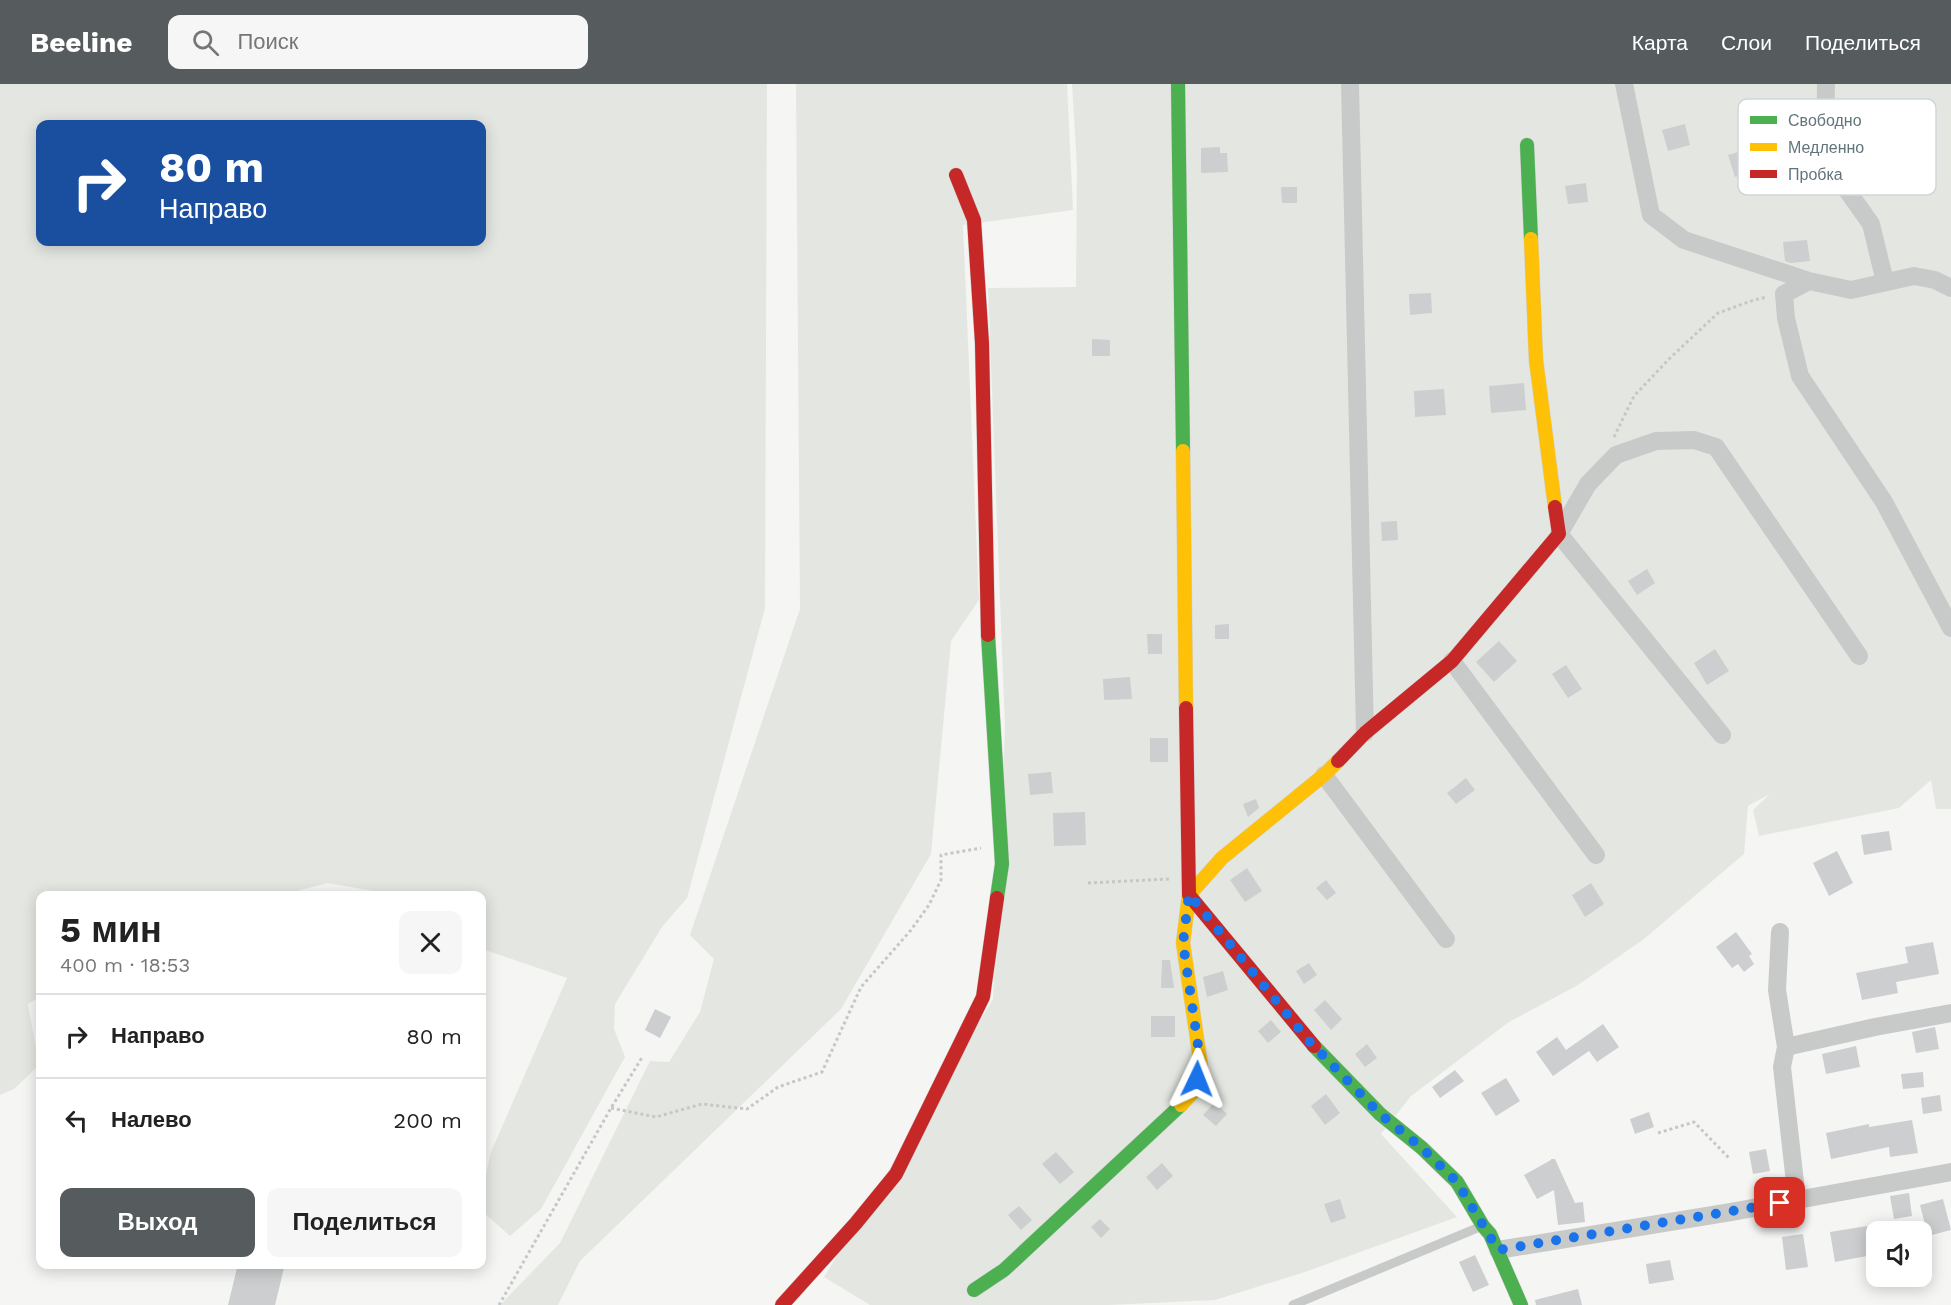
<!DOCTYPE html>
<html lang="ru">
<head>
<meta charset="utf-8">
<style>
  body { margin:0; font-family:"Work Sans",sans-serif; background:#f6f6f6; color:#222; height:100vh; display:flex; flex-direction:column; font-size:22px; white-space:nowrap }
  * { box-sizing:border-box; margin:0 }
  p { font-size:20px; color:#767676 }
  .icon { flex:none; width:33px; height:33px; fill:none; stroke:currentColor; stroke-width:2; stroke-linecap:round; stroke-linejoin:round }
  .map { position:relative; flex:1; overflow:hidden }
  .sheet { position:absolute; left:36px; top:807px; width:450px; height:378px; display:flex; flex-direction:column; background:#fff; border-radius:12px; box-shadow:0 3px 15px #0003 }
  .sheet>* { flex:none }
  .banner { position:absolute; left:36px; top:36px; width:450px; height:126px; border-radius:12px; box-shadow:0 3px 15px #0003; background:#1a4fa0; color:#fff; overflow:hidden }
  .buttons { position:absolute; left:1866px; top:1137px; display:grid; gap:12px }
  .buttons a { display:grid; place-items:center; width:66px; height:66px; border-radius:12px; background:#fff; box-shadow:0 3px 15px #0003; font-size:30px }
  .pin { position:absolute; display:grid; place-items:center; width:51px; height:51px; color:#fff; margin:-26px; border-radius:12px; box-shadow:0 3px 9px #0006 }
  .me { position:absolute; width:66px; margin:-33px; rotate:2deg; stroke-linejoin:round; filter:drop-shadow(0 0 4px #0008) }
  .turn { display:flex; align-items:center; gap:21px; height:126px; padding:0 24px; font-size:27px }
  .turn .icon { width:78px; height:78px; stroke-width:2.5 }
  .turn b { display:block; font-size:42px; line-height:51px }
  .round { display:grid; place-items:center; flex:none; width:63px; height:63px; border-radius:12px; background:#f6f6f6 }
  .head { display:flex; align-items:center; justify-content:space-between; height:102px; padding:0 24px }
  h1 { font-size:36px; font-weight:700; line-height:45px }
  .cta { display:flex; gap:12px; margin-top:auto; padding:12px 24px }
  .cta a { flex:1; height:69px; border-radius:12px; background:#565c5d; color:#fff; font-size:24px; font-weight:700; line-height:69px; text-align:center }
  .cta a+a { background:#f6f6f6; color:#222 }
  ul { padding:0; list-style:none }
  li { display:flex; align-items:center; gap:18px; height:84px; padding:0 24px; border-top:2px solid #e0e0e0 }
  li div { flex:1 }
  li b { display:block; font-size:22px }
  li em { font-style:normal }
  header { display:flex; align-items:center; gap:36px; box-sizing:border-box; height:84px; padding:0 30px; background:#565c5d; color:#fff }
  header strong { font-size:28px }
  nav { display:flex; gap:33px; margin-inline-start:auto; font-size:21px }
  .search { width:420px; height:54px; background:#f6f6f6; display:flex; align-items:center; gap:15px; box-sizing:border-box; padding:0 21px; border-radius:12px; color:#767676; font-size:22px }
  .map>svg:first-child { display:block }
  .green { fill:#e4e7e1; fill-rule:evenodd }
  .building { fill:#cccecf }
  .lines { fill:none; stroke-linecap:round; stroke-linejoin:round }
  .fast-casing { stroke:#d1d2d2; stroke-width:15 }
  .slow-casing { stroke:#d1d2d2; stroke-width:15 }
  .jam-casing { stroke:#d1d2d2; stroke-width:15 }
  .path { stroke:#c5c7c8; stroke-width:3; stroke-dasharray:3 3; stroke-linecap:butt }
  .lane { stroke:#c8caca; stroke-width:9 }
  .street { stroke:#c8caca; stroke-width:18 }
  .fast { stroke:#4caf50; stroke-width:14 }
  .slow { stroke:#ffc107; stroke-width:14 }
  .jam { stroke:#c62828; stroke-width:14 }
  .route { stroke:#1a73e8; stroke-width:10; stroke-dasharray:0 18 }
  .key { fill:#fff; stroke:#d0d6d8; stroke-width:1.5 }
  .key-label { font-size:16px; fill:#63757c }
</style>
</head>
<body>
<header>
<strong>Beeline</strong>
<div class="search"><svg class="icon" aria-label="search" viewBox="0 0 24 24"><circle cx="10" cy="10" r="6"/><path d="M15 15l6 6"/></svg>Поиск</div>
<nav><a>Карта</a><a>Слои</a><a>Поделиться</a></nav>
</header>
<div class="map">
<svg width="1951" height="1221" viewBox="0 0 1951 1221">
  <rect width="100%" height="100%" fill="#f5f5f4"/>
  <!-- green -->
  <path class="green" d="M0,0h767l-2,524 -78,290 -25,29 -47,77 -1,25 11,28 -84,152 -31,27 -28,-25v-20l9,-39 76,-174 -85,-29v-53l-86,-1 -68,-12 -47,12 -241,1v101l-12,7 11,61 -25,24 -14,6zM40,40h442v118h-442z
    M796,0h271l6,126 -110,15 16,375 -28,41 -20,213 -90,155 -261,252 -22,44h-58l60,-62 90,-182 19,1 31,-50 14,-53 -24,-24 110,-326z
    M1072,0h879v725h-15l-5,-29 -32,28 -140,28 -6,-26 17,-16 -22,12 -4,48 -100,85 -66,46 -69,37 -98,74 -30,38 76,83 -152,55 -90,28 -106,5h-239l-46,-28 169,-278 12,-271 -17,-440 88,-1 1,-119z"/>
  <!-- building -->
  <path class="building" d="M1685,40l5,21 -22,6 -6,-21z
    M1762,61l7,22 -34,10 -7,-22z
    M1220,63v6h7l1,19 -27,1v-25z
    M1586,99l2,19 -20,2 -3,-18z
    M1281,103h16v16h-15z
    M1807,156l3,21 -19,2 -6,-2 -2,-19z
    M1431,209l1,20 -22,2 -1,-21z
    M1092,255l18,1v16h-18z
    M1524,299l2,27 -35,3 -2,-27z
    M1444,305l2,26 -31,2 -1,-26z
    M1397,437l1,19 -16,1 -1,-19z
    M1647,485l8,14 -18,12 -9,-14z
    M1229,540v15h-14v-14z
    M1147,550h15v20h-14z
    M1499,557l18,20 -23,21 -18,-20z
    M1715,565l14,22 -22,14 -13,-22z
    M1566,581l16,24 -14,9 -16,-24z
    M1130,593l2,22 -28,1 -1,-21z
    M1150,654h18v24h-18z
    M1051,688l2,21 -23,2 -2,-21z
    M1466,694l9,12 -19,14 -9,-11z
    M1256,715l3,9 -11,9 -5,-13z
    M1085,728l1,33 -32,1 -1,-33z
    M1889,747l3,19 -28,5 -3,-20z
    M1837,767l16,32 -24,13 -16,-33z
    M1247,784l15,23 -17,11 -15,-22z
    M1326,796l10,13 -9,7 -11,-12z
    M1591,799l13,21 -19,13 -13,-22z
    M1736,848l16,22 -3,2 5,8 -10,8 -6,-8 -6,4 -16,-21z
    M1933,858l6,32 -43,8 2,11 -36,7 -6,-27 52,-10 -3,-16z
    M1162,876h8l4,28h-13z
    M1309,879l8,12 -13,9 -8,-13z
    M1223,887l5,19 -21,7 -4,-20z
    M1325,916l17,19 -11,11 -17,-20z
    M655,925l16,8 -11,21 -15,-8z
    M1151,932h24v21h-24z
    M1271,936l10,12 -13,11 -10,-12z
    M1603,940l16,23 -22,15 -8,-11 -36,25 -17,-24 21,-15 9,13z
    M1935,943l4,22 -23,4 -4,-21z
    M1367,960l10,14 -12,9 -10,-13z
    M1856,962l4,21 -34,7 -4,-20z
    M1455,986l9,11 -24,17 -8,-11z
    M1923,988l1,15 -21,2 -2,-15z
    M1506,994l14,23 -24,15 -15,-23z
    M1326,1010l14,19 -15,12 -14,-19z
    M1940,1011l2,16 -19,3 -2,-16z
    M1215,1018l12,12 -11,12 -13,-11z
    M1649,1028l5,15 -19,7 -5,-15z
    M1912,1036l6,33 -28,4 -1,-10 -58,12 -5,-26 43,-9v3z
    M1766,1065l4,22 -17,3 -4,-22z
    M1056,1068l18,20 -14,12 -18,-20z
    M1551,1075h4l20,44 8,-1 2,20 -27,3 -4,-35 -17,9 -13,-24 27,-15z
    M1162,1079l11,13 -16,14 -11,-13z
    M1909,1109l3,23 -18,3 -4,-23z
    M1340,1115l6,19 -15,5 -7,-19z
    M1943,1115l8,31 -23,6 -8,-31z
    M1019,1122l13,14 -11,10 -13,-15z
    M1100,1135l10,10 -9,9 -10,-11z
    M1867,1142l5,29 -37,7 -5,-30z
    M1803,1150l5,33 -22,3 -4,-33z
    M1475,1171l14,30 -16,7 -14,-30z
    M1670,1176l4,20 -25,4 -3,-20z
    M238,1180h47l-10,41h-47z
    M1578,1205l4,16h-46l-1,-5z"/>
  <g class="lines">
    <!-- fast casing -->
    <g class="fast-casing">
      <path id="fast" d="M1178,0l5,367
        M1527,61l4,94
        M988,551l14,229 -5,34
        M1314,962l66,68 42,34 35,34 26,44 7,8 31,71
        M974,1206l30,-20 177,-165"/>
    </g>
    <!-- slow casing -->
    <g class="slow-casing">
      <path id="slow" d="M1531,155l5,121 19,147
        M1183,367l3,257
        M1181,1021l12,-13 8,-26 -18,-123 6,-48 33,-37 102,-83 14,-14"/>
    </g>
    <!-- jam casing -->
    <g class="jam-casing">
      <path id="jam" d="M956,91l18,45 8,123 6,292
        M1186,624l3,187 125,151
        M1338,677l27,-28 87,-72 107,-127 -4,-27
        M782,1221l74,-82 40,-49 87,-177 14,-99"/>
    </g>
    <!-- path -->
    <path class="path" d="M1614,353l20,-41 36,-38 48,-45 36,-13 13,-3
      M1088,799l81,-4
      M611,1024l45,9 46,-13 45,5 31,-22 44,-15 39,-85 50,-57 18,-25 12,-25v-25l40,-7
      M1658,1049l36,-11 35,36
      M499,1221l112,-197 32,-52"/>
    <!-- lane -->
    <path class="lane" d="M1293,1221l189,-79"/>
    <!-- street -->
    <path class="street" d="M1350,0l15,649
      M1624,0l27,131 33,25 125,41 -25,13 2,24 14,58 84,126 67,126
      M1826,0l-1,75 46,65 14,58
      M1809,197l42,9 63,-14 21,4 16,8
      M1452,577l144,194
      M1722,651l-163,-201 29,-50 28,-29 40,-14 38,-1 22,7 143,209
      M1324,691l122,164
      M1780,848l-3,58 9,57 -4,20 15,133
      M1786,963l89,-20 76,-14
      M1498,1166l233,-38 220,-40"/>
    <!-- fast -->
    <use href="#fast" class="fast"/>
    <!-- slow -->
    <use href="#slow" class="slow"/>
    <!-- jam -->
    <use href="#jam" class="jam"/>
  </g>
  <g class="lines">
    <!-- route -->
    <path class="route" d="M1197,995l4,-13 -18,-123 6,-49 120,147 71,73 42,34 35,34 41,68 282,-47"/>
  </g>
  <!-- legend -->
  <rect x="1738" y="15" width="198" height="96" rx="9" class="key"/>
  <rect x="1750" y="32" width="27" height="8" fill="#4caf50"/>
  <rect x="1750" y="59" width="27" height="8" fill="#ffc107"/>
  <rect x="1750" y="86" width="27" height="8" fill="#c62828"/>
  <g class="key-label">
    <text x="1788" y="42">Свободно</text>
    <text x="1788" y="69">Медленно</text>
    <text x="1788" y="96">Пробка</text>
  </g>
</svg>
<div class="buttons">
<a><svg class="icon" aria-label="sound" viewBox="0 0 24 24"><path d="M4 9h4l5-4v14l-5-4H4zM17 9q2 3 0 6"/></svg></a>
</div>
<div class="pin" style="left:1780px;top:1119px;background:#d93025"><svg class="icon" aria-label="arrive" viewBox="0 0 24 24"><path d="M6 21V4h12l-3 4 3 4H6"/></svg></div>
<svg class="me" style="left:1197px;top:995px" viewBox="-20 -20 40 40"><path d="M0-17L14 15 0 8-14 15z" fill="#1a73e8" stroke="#fff" stroke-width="4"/></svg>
<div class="banner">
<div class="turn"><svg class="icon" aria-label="right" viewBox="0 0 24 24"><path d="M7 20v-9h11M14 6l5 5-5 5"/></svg><div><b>80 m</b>Направо</div></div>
</div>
<section class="sheet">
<div class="head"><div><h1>5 мин</h1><p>400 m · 18:53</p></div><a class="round"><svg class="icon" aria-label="close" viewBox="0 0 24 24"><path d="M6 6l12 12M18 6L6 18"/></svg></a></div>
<ul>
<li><svg class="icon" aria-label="right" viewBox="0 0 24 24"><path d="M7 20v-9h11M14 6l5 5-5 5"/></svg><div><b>Направо</b></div><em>80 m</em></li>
<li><svg class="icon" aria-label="left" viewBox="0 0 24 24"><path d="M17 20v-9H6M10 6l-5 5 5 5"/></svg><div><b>Налево</b></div><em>200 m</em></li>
</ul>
<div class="cta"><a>Выход</a><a>Поделиться</a></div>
</section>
</div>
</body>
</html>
